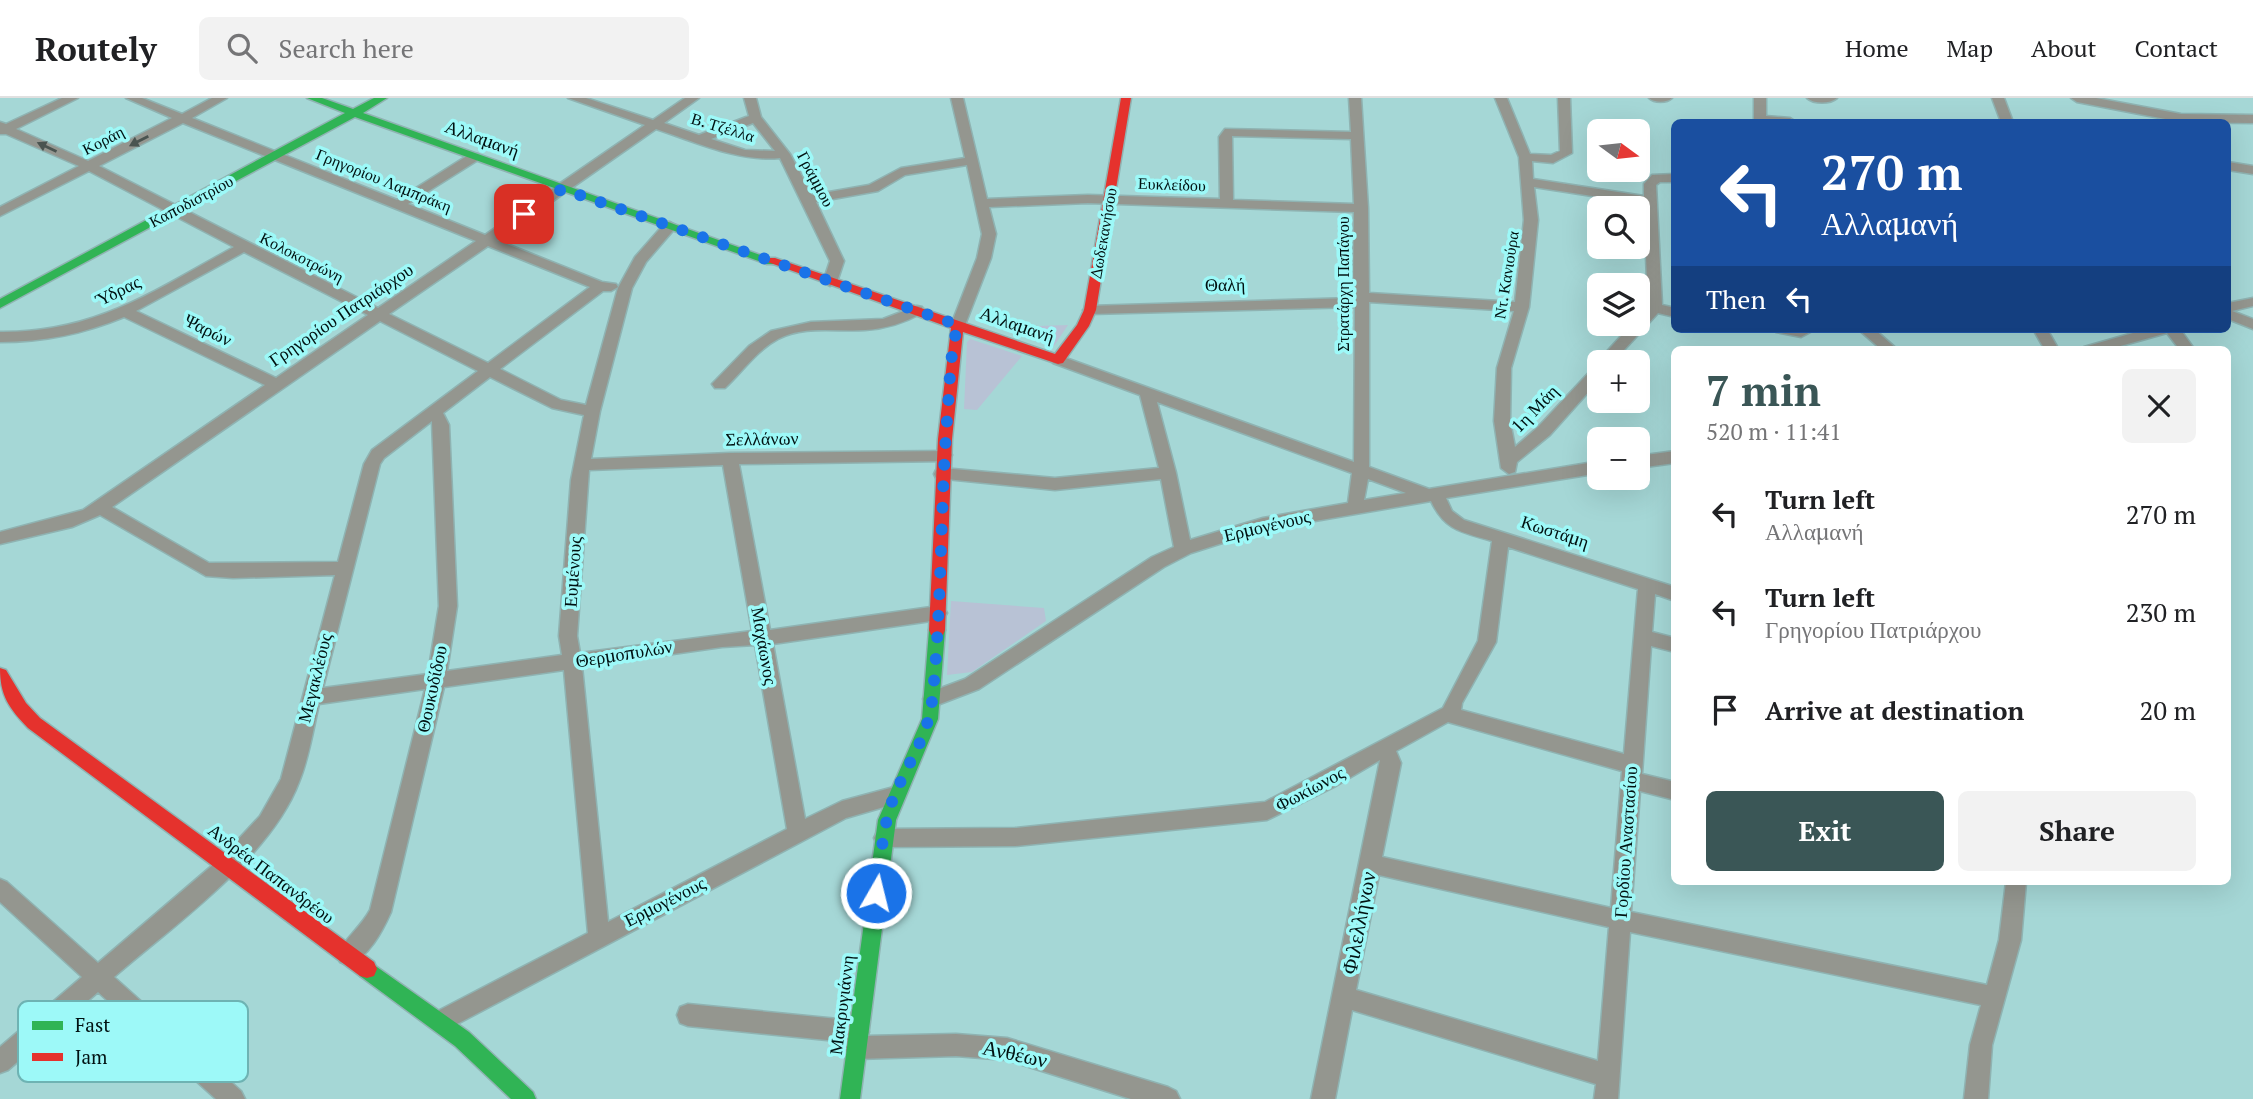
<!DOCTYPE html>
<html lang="en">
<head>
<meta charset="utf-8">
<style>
  body { margin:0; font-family:"PT Serif",serif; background:#f2f2f2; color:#202124; height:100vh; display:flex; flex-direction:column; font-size:26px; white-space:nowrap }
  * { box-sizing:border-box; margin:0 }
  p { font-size:23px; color:#757577 }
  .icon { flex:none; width:38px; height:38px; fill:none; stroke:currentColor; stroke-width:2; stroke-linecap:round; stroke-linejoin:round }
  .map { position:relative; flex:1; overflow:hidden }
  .sheet { position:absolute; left:1671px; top:248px; width:560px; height:539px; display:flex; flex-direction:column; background:#fff; border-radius:10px; box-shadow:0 7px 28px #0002 }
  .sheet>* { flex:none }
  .banner { position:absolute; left:1671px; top:21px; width:560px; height:214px; border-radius:10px; box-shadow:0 7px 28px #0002; background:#1a4fa0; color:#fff; overflow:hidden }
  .needle { width:46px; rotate:105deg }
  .buttons { position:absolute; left:1587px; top:21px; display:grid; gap:14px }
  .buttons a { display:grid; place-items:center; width:63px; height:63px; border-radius:10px; background:#fff; box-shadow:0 7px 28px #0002; font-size:35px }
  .pin { position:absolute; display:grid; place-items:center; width:60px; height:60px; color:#fff; margin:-30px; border-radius:14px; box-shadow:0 4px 10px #0006 }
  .me { position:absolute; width:77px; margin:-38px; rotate:8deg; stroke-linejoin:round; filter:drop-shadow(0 0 5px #0008) }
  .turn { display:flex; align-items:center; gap:24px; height:147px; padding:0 35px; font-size:32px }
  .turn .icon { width:91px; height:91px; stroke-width:2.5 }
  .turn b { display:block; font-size:49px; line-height:60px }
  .then { display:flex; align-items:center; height:66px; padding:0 35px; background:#0003; gap:14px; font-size:26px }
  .round { display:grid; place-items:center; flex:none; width:74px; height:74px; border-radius:10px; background:#f2f2f2 }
  .head { display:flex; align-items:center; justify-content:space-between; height:119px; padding:0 35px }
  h1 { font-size:42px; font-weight:700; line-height:52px; color:#3a5656 }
  .primary-button { display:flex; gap:14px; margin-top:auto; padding:14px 35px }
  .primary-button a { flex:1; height:80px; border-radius:10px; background:#3a5656; color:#fff; font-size:28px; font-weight:700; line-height:80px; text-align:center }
  .primary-button a+a { background:#f2f2f2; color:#202124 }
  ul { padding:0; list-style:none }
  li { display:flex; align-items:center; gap:21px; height:98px; padding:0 35px }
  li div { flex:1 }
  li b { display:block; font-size:26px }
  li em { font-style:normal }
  header { display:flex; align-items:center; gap:42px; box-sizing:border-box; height:98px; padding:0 35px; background:#fff; border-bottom:2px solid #e0e0e0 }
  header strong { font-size:33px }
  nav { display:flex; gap:38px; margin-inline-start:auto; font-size:24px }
  .search { width:490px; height:63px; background:#f2f2f2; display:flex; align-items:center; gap:18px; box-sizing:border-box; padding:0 24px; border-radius:10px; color:#757577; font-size:26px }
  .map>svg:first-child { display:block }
  .green { fill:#b8c2d5 }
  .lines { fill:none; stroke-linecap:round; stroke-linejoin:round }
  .street-casing { stroke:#8fb3b2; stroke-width:3 }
  .fast-casing { stroke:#8fb3b2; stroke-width:3 }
  .jam-casing { stroke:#8fb3b2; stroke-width:3 }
  .street { fill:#94968f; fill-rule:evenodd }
  .fast { fill:#30b455; fill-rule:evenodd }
  .jam { fill:#e5322d; fill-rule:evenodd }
  .oneway { fill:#4a5450 }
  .route { stroke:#1a73e8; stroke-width:12; stroke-dasharray:0 21.6 }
  .labels { text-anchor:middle; stroke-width:7; stroke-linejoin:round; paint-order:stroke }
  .far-street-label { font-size:16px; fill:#011111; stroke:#9df9f8 }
  .street-label { font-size:18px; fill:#011111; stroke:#9df9f8 }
  .near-street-label { font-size:21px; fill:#011111; stroke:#9df9f8 }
  .key { fill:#9df9f8; stroke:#6eb3b3; stroke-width:2 }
  .key-label { font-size:19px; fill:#011111 }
</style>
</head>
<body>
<header>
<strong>Routely</strong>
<div class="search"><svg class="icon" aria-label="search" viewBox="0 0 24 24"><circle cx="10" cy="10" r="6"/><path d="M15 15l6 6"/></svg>Search here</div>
<nav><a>Home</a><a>Map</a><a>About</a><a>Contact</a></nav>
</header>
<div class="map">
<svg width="2253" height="1001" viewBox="0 0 2253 1001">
  <rect width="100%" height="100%" fill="#a5d7d6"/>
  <!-- green -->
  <path class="green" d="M1068,227l-14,21 -44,-15 2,-4z
    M970,241l52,17 -45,54 -13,-1 3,-67z
    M951,503l93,7 2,13 -74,51 -25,3z"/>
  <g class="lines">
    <!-- street casing -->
    <g class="street-casing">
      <path id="street" d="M62,0h16l-62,31 72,32 84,-43 -46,-20h16l40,16 30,-16h15l-35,20 205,82 73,-46h8v6l-70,44 77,31 160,-110 -77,-27h18l67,22 32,-22h14l-35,25 35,12 50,-19 -5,-18h12l5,19 29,37 22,41 57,-10 32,-17 64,-10 -14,-60h12l24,101 101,-4 132,4 -1,-62 6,-8 126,3 -2,-34h12l7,110 1,85 146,9 9,-82 -5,-63 -24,-59h12l23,56 21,1 9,-4 -2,-53h12l2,55 -19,10 -21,-2 1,18 111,17v-12l8,-9 23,-1v8h-15l-4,3 6,120 13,3v9l-17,-4 -45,49h-13v17l-50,56 -33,27 -2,10 -6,2 -8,-6 -7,-47 3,-53 17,-57 -145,-9v165l60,22 171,-28v12l-154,25 6,13 12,9 211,67v14l-20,-7 -3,38 23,6v14l-24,-6 -9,128 33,8v18l-35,-9 -9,121 356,73 12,-45 7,-58h20l-5,58 -29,105 -4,54h-24l6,-54 11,-40 -351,-73 -12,167h-24l2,-15 -244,-74 -17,89h-24l69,-339 -46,27 -67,33 -252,26 -131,1 -7,-3 -3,-6 3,-6 7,-3 131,-1 250,-26 178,-94 35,-67 14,-100c-30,-9 -47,-10 -61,-40l-168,29 -72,23 -27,14 -185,122 -47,18 -7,-3 -2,-5 2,-5 40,-15 187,-122 22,-10 -13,-68 -106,11 -119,-12 -2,-4 2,-4 6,-2 113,10 104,-10 -19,-73 -87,-32 -2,-3 2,-3h10l291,105 1,-155 -265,7 -7,-4 7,-4 263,-8 1,-86 -266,-9 -99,4 7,27 -5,24 -26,67 -7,5 -7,-5 26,-67 5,-24 -15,-69 -62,10 -27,16 -62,11 28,59 -7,21 -7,4 -7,-4 7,-21 -50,-103c-42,4 -84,-16 -124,-29l-159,111 105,42 14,2 2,3 -7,4h-8l-103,78 61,31 25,5 32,-117 17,-31 30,-34 5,-1 7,4 -31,36 -14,26 -32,123 -9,48 139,-6 220,-2 2,4 -2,4 -6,2 -205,3 31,166 168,-24 6,2 3,5 -3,5 -6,2 -165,24 32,175 37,-18 52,-14 7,3 3,6 -3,6 -55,16 -404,214 -8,-3 -3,-8 3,-8 154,-80 -24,-263 -120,17 -53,225c-9,20 -22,45 -43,53l-8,-3 -3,-7c8,-17 24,-28 33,-45l55,-221 -106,15c-6,26 -10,54 -20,78 -28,75 -125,143 -185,195l127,114 4,8h-29l-118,-107 -90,78 -8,3v-26l82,-70 -82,-75v-23l7,3 91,81 123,-105 39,-42 21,-37 54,-204 -102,3 -27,-2 -106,-61 -28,12 -72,17v-12l83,-22 182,-125 -141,-68c-41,17 -80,25 -124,25v-10c95,1 154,-41 234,-85l-145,-76 -89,45v-9l79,-41 -73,-32h-6v-12l6,2zM183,25l293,118 -98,67 -279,-142zM753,25l22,28 -30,-1 -34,-11zM1232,38l119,3 3,65 -121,-4zM1534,89l110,17 4,103 -10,11v6h-6l-32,35 -1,5 -4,2 -57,61 -23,20 -5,-26 1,-53 18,-61 9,-87zM488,148l102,41 -102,76 -99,-49zM244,154l124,63 -92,63 -140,-67zM380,223l98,50 -106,79 -8,14 -26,98 -129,1 -97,-56zM490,279l62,31 32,7 -13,65 -12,156 3,19 -115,16 10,-65 -8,-181 -6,-12zM1157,304l195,71 -4,30 -85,15 -73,22 -14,-67zM432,323l7,185 -11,68 -105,14 57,-224 4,-6zM723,367l29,166 -172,22 -3,-17 12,-166zM1368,381l38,14 -42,7zM1508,449l130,42 -14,165 -163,-44 1,-7 34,-61zM755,547l32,184 -179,93 -26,-255 140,-20zM1448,624l174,49 -11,137 -229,-51 19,-94 -5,-12zM1379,777l230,52 -11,134 -242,-71z
        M1649,0h23c-5,5 -18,5 -23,0z
        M1754,0h12v18l24,2 6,4h-42z
        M1807,0h30c-7,6 -23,6 -30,0z
        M1992,0h12l9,24h-12z
        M2071,0h25l85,16 72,1v8l-72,-1 -104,-20z
        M2228,64l25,4v8l-25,-4z
        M2253,200v8l-21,5 21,8v10l-25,-10v-16z
        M917,208l5,1v6c-18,10 -37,16 -57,17 -28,2 -62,-5 -87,9 -21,11 -36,33 -53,49h-10l-3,-4 37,-38 22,-15 40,-9 72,-3z
        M1774,231h42l-15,8 -25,-5z
        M1858,231h16l24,21h-16z
        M2033,231h14l12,21h-14z
        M2147,231h33l15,21h-15l-13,-17 -61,17h-24l2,-3z
        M1675,353v12l-37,5v-12z
        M688,906l170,17 8,3 3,8 -2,4 89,-2 51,4 161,49 8,4 4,8h-49l-124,-39 -51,-4 -100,3 -8,-3 -3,-8 2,-6 -159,-16 -8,-3 -3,-8 3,-8z"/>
    </g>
    <!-- fast casing -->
    <g class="fast-casing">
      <path id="fast" d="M307,0h15l31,11 21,-11h13l-24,15 414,148 -2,3h-8l-412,-147 -355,191v-9l345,-186z
        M937,526l6,1 2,5 -7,89 -42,101 -36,279h-20l38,-279 44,-101 7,-89 2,-5z
        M367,862l102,72 64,60 3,7h-25l-56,-53 -95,-70 -3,-7 3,-7z"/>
    </g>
    <!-- jam casing -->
    <g class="jam-casing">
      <path id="jam" d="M1121,0h10l-35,212 -7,16 -26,37 -5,1 -95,-32 -11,107 -7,191 -2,5h-12l-2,-5 9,-191 13,-111 -186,-67 2,-3h8l280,96 22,-29 7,-15z
        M0,570l6,2 20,33 14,15 334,244 3,7 -3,7 -7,2 -7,-2 -332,-248c-19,-20 -28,-32 -28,-60z"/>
    </g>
    <!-- street -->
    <use href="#street" class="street"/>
    <!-- fast -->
    <use href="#fast" class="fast"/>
    <!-- jam -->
    <use href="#jam" class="jam"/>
  </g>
  <!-- one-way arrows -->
  <defs><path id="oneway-solid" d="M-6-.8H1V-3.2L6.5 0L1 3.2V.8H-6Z" transform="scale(1.75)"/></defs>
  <g class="oneway">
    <use href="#oneway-solid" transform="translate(139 43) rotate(153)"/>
    <use href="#oneway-solid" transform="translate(47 49) rotate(-155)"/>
  </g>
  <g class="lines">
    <!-- route -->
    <path class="route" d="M524,116l38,-25 396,136c-9,30 -8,63 -11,95 -7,93 -5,188 -15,281 -4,35 -24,62 -37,93 -13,31 -14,67 -19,99"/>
  </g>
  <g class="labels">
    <!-- far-street labels -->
    <g class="far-street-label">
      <text transform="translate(723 29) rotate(17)" y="6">Β. Τζέλλα</text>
      <text transform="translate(103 42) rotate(-27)" y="6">Κοράη</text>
      <text transform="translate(816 81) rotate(62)" y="6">Γράμμου</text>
      <text transform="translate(384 82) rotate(22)" y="6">Γρηγορίου Λαμπράκη</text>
      <text transform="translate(1172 86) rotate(2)" y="6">Ευκλείδου</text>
      <text transform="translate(191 103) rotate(-28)" y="6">Καποδιστρίου</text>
      <text transform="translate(1103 135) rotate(-80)" y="6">Δωδεκανήσου</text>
      <text transform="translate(302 159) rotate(27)" y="6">Κολοκοτρώνη</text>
      <text transform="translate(1506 177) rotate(-81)" y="6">Ντ. Κανιούρα</text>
      <text transform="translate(1343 186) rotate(-90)" y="6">Στρατάρχη Παπάγου</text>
    </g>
    <!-- street labels -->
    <g class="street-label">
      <text transform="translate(482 41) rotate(20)" y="6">Αλλαμανή</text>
      <text transform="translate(1225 187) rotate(-1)" y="6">Θαλή</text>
      <text transform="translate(118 193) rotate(-26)" y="6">Ύδρας</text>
      <text transform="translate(341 217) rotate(-34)" y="6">Γρηγορίου Πατριάρχου</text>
      <text transform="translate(1017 227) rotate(19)" y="6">Αλλαμανή</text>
      <text transform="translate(208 232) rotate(26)" y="6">Ψαρών</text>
      <text transform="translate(1535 311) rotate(-46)" y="6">1η Μάη</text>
      <text transform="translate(762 341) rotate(-1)" y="6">Σελλάνων</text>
      <text transform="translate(1267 428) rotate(-13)" y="6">Ερμογένους</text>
      <text transform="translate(1555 434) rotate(18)" y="6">Κωστάμη</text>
      <text transform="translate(573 474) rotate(-86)" y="6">Ευμένους</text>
      <text transform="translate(764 548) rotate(80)" y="6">Μαχάωνος</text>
      <text transform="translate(624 556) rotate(-9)" y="6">Θερμοπυλών</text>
      <text transform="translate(315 580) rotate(-76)" y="6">Μεγακλέους</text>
      <text transform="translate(432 591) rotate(-78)" y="6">Θουκυδίδου</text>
      <text transform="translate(1310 691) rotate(-28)" y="6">Φωκίωνος</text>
      <text transform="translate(1626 744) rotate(-86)" y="6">Γορδίου Αναστασίου</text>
      <text transform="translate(271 776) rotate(37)" y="6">Ανδρέα Παπανδρέου</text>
      <text transform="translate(665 804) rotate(-27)" y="6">Ερμογένους</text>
      <text transform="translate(842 907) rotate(-83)" y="6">Μακρυγιάννη</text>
    </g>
    <!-- near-street labels -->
    <g class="near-street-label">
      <text transform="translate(1359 825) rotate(-79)" y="7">Φιλελλήνων</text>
      <text transform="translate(1015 956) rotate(12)" y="7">Ανθέων</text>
    </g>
  </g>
  <!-- legend -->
  <rect x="18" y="903" width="230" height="81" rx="10" class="key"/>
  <rect x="32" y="923" width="31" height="9" fill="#30b455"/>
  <rect x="32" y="955" width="31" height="8" fill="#e5322d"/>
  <g class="key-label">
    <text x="75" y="934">Fast</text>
    <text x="75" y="966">Jam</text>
  </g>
</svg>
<div class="buttons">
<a><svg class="needle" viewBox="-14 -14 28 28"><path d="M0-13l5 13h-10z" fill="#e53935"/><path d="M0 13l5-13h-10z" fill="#757577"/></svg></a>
<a><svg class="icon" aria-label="search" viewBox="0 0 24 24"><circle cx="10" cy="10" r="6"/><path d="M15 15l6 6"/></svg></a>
<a><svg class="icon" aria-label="layers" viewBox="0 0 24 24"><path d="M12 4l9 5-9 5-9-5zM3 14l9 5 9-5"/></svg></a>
<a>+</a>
<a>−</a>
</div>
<div class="pin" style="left:524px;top:116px;background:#d93025"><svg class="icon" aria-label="arrive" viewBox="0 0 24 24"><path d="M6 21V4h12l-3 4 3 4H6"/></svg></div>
<svg class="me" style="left:876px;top:795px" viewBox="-20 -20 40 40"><circle r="17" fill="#1a73e8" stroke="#fff" stroke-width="3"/><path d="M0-11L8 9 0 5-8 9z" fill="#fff"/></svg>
<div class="banner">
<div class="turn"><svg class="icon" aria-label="left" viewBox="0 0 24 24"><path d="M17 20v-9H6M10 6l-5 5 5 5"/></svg><div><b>270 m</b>Αλλαμανή</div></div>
<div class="then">Then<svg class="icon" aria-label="left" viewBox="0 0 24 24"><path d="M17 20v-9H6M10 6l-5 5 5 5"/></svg></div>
</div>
<section class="sheet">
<div class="head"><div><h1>7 min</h1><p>520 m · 11:41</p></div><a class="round"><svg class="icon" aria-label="close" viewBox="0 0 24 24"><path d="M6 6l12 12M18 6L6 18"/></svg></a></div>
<ul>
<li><svg class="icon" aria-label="left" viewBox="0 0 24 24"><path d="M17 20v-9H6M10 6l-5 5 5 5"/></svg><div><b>Turn left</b><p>Αλλαμανή</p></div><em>270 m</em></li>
<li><svg class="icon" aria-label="left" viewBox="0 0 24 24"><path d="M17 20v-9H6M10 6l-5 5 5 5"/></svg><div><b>Turn left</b><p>Γρηγορίου Πατριάρχου</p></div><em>230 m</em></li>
<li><svg class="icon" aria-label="arrive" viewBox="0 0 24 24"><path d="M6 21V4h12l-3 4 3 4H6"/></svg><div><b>Arrive at destination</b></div><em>20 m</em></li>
</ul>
<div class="primary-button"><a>Exit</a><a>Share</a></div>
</section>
</div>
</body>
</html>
